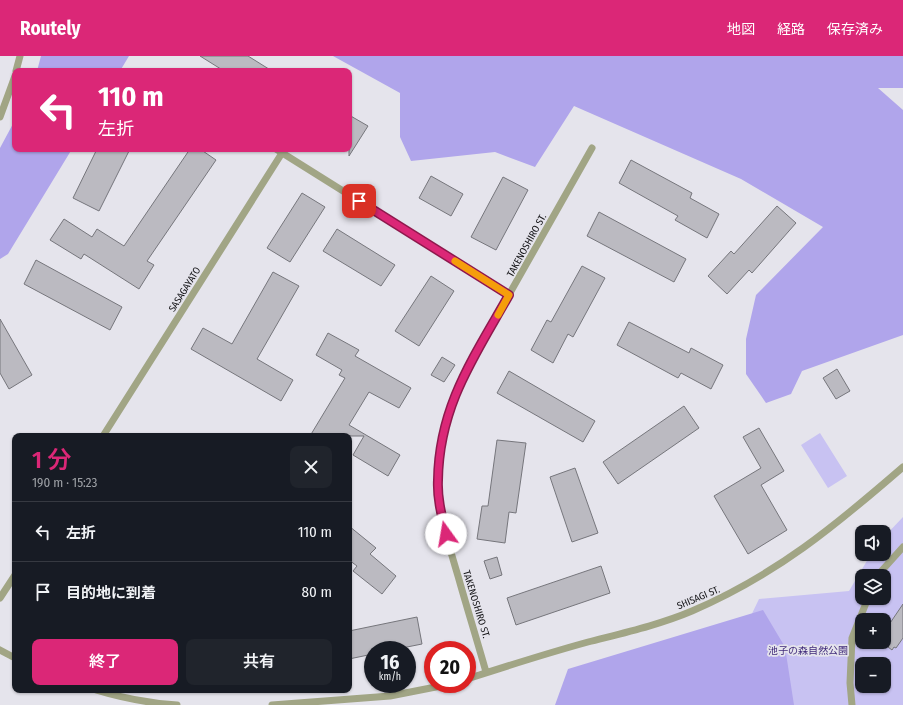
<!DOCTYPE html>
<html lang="ja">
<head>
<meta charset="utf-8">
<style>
  body { margin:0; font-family:"Fira Sans Condensed","Noto Sans JP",sans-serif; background:#20242c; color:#f1f3f6; height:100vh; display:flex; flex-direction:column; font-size:15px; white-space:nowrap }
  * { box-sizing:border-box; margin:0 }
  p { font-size:13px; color:#9ea1a6 }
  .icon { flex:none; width:22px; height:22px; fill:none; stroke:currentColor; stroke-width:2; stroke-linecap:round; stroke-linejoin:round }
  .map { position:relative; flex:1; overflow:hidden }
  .panel { position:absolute; left:12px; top:377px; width:340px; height:260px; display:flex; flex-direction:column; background:#171b24; border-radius:8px; box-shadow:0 1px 3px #0004 }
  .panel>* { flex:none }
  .banner { position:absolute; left:12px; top:12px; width:340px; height:84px; border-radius:8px; box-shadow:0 1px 3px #0004; background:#db2777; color:#fff; overflow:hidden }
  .tools { position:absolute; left:855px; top:469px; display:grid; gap:8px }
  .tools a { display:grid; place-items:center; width:36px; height:36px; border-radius:8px; background:#171b24; box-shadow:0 1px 3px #0004; font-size:20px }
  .speed { position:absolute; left:364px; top:585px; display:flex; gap:8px; font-size:20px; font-weight:700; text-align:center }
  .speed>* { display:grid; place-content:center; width:52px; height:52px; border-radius:50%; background:#171b24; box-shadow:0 1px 3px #0004; line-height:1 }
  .speed small { font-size:10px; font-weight:400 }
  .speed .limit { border:6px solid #d22; background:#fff; color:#111 }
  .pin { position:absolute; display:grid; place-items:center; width:34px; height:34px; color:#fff; margin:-17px; border-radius:8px; box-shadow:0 2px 6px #0006 }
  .me { position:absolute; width:44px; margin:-22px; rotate:347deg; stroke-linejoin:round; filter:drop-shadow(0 0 3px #0008) }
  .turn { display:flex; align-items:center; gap:14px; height:84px; padding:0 20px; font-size:18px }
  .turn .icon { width:52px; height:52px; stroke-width:2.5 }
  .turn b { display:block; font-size:28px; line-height:34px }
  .round { display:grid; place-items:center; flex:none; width:42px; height:42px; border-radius:8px; background:#20242c }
  .head { display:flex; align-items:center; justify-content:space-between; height:68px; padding:0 20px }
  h1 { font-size:24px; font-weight:600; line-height:30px; color:#db2777 }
  .button { display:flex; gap:8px; margin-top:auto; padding:8px 20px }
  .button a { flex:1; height:46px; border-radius:8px; background:#db2777; color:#fff; font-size:16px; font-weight:600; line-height:46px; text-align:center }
  .button a+a { background:#20242c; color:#f1f3f6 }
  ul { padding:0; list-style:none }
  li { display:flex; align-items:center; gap:12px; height:60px; padding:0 20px; border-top:1px solid #363941 }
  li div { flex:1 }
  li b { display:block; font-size:15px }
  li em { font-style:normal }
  header { display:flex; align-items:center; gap:24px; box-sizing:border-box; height:56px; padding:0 20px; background:#db2777; color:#fff }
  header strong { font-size:19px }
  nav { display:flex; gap:22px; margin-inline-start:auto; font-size:14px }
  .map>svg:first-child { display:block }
  .green { fill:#c8c2f2; fill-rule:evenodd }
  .forest { fill:#b0a5eb }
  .building { fill:#bbbac1; stroke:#76767c }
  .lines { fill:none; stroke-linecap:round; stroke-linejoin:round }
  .lane { stroke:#a1a585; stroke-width:7 }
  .route-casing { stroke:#8e194d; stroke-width:10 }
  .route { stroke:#db2777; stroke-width:7 }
  .slow { stroke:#f59e0b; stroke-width:7 }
  .labels { text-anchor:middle; stroke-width:3.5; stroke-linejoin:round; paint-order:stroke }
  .street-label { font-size:10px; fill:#151518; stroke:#e5e4ec }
  .park-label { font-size:10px; fill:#402a7a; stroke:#e5e4ec }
</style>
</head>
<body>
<header>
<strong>Routely</strong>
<nav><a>地図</a><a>経路</a><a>保存済み</a></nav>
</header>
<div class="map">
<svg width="903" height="649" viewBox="0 0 903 649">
  <rect width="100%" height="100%" fill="#e5e4ec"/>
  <!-- green -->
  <path class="green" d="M820,377l27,43 -19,12 -27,-43z
    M903,461v188h-195l51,-106 90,-8 22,-37h13v-17zM862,520h22v22h-22zM862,564h22v22h-22zM862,608h22v22h-22z"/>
  <!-- forest -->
  <path class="forest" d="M41,0h88l-9,15h-83z
    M333,0h570v32h-25l25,22v225l-101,36 -11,23 -25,9 -20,-29v-35l10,-44 67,-68 -82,-48 -167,-73 -39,61 -40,-15 -84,9 -11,-24v-44z
    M15,64v29h57l-64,105 -8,5v-111z
    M763,554l22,37 9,58h-239l13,-36z"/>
  <!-- building -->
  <path class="building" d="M200,0h48l24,15h-48z
    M349,59l19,11 -19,30z
    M97,93h33l-31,62 -26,-13z
    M190,93h10l16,11 -69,101 7,4 -15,24 -55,-35 -3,5 -31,-19 14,-21 28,18 5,-8 27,17z
    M631,104l61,33 -2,5 29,16 -12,24 -32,-18 3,-4 -59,-33z
    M431,120l32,18 -12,22 -32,-18z
    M503,121l25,13 -32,60 -25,-13z
    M302,137l23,14 -35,55 -23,-14z
    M777,150l19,17 -44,50 -3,-3 -22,24 -19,-18 23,-25 3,3z
    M599,156l87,47 -12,23 -87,-46z
    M337,173l58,36 -14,21 -58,-35z
    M36,204l86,47 -12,23 -86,-46z
    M582,210l23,12 -32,59 -5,-3 -15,29 -22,-13 16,-30 4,2z
    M273,216l26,14 -42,73 36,21 -12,21 -90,-52 12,-21 29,16z
    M431,220l23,15 -35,55 -24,-15z
    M0,263l32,56 -23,14 -9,-16z
    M629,266l60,31 2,-5 32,17 -12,24 -30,-16 -3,5 -61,-33z
    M328,277l31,17 -4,6 56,32 -12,20 -30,-16 -20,33 51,30 -12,21 -35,-21 11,-19h-54l35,-58 -6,-3 3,-5 -26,-15z
    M442,301l13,8 -11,17 -13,-7z
    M837,313l13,22 -14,8 -13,-21z
    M509,315l86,50 -12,21 -86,-49z
    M684,350l15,22 -81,56 -15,-22z
    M759,372l25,43 -23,14 26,45 -39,24 -34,-58 47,-28 -18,-31z
    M497,384l29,3 -10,70 -7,-1 -4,31 -28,-4 5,-33h6z
    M575,412l23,65 -26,9 -22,-65z
    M349,470l27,22 -6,6 26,22 -14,18 -29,-23 4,-5 -8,-6z
    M497,501l5,18 -12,4 -6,-18z
    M601,510l9,27 -94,32 -9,-27z
    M903,548v34l-7,10 -2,-1 -2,3 -8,-6v-12z
    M417,561l5,27 -30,6h-19v4l-24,5v-28z"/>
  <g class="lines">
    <!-- lane -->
    <path class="lane" d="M16,15l4,-15
      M0,61l15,-41
      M276,93l233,146
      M103,380l179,-283
      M877,520l26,-29
      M0,542l15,-23
      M0,594l15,8
      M486,616c-9,-32 -19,-64 -28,-96 -9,-30 -19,-62 -20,-94 -1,-37 11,-73 25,-106l129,-228
      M467,623c40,-13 81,-26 121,-37 35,-9 71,-17 104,-31 84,-36 143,-85 211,-144
      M96,634c26,8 54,13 81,15
      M272,649l118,-9 61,-12
      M852,649l-2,-22 2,-45 16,-40"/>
  </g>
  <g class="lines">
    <!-- route casing -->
    <g class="route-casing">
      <path id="route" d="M359,145l150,94c-35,62 -70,111 -71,185 -1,18 4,37 8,54"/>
    </g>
    <!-- route -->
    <use href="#route" class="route"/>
    <!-- slow -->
    <path class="slow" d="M455,205l54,34 -11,20"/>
  </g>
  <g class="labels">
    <!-- street labels -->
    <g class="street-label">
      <text transform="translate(526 189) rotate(-61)" y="4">TAKENOSHIRO ST.</text>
      <text transform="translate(184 233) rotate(-58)" y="4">SASAGAYATO</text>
      <text transform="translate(698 541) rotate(-23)" y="4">SHISAGI ST.</text>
      <text transform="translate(477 548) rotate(73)" y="4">TAKENOSHIRO ST.</text>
    </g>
    <!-- park labels -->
    <g class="park-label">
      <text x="808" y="598">池子の森自然公園</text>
    </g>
  </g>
</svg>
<div class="tools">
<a><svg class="icon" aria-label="sound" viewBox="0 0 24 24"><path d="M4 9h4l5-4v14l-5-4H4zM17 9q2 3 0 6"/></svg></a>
<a><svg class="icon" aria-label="layers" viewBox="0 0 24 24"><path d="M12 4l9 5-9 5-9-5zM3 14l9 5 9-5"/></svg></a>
<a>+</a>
<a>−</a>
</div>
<div class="speed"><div>16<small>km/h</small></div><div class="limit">20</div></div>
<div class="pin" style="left:359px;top:145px;background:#d93025"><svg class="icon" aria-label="arrive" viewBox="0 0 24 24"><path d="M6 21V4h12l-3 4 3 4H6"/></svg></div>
<svg class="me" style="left:446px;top:478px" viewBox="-20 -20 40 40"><circle r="19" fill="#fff"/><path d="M0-13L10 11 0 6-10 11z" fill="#db2777"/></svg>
<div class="banner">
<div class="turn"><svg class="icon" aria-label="left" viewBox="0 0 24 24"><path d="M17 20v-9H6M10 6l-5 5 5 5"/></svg><div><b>110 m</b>左折</div></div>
</div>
<section class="panel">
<div class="head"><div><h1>1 分</h1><p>190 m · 15:23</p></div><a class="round"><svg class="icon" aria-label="close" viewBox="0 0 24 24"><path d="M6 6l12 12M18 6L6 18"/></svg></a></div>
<ul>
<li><svg class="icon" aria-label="left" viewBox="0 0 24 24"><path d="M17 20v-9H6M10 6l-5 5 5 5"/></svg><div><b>左折</b></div><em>110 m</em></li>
<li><svg class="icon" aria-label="arrive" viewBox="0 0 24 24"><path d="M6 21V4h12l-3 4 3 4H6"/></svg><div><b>目的地に到着</b></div><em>80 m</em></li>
</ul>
<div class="button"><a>終了</a><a>共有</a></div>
</section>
</div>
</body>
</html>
